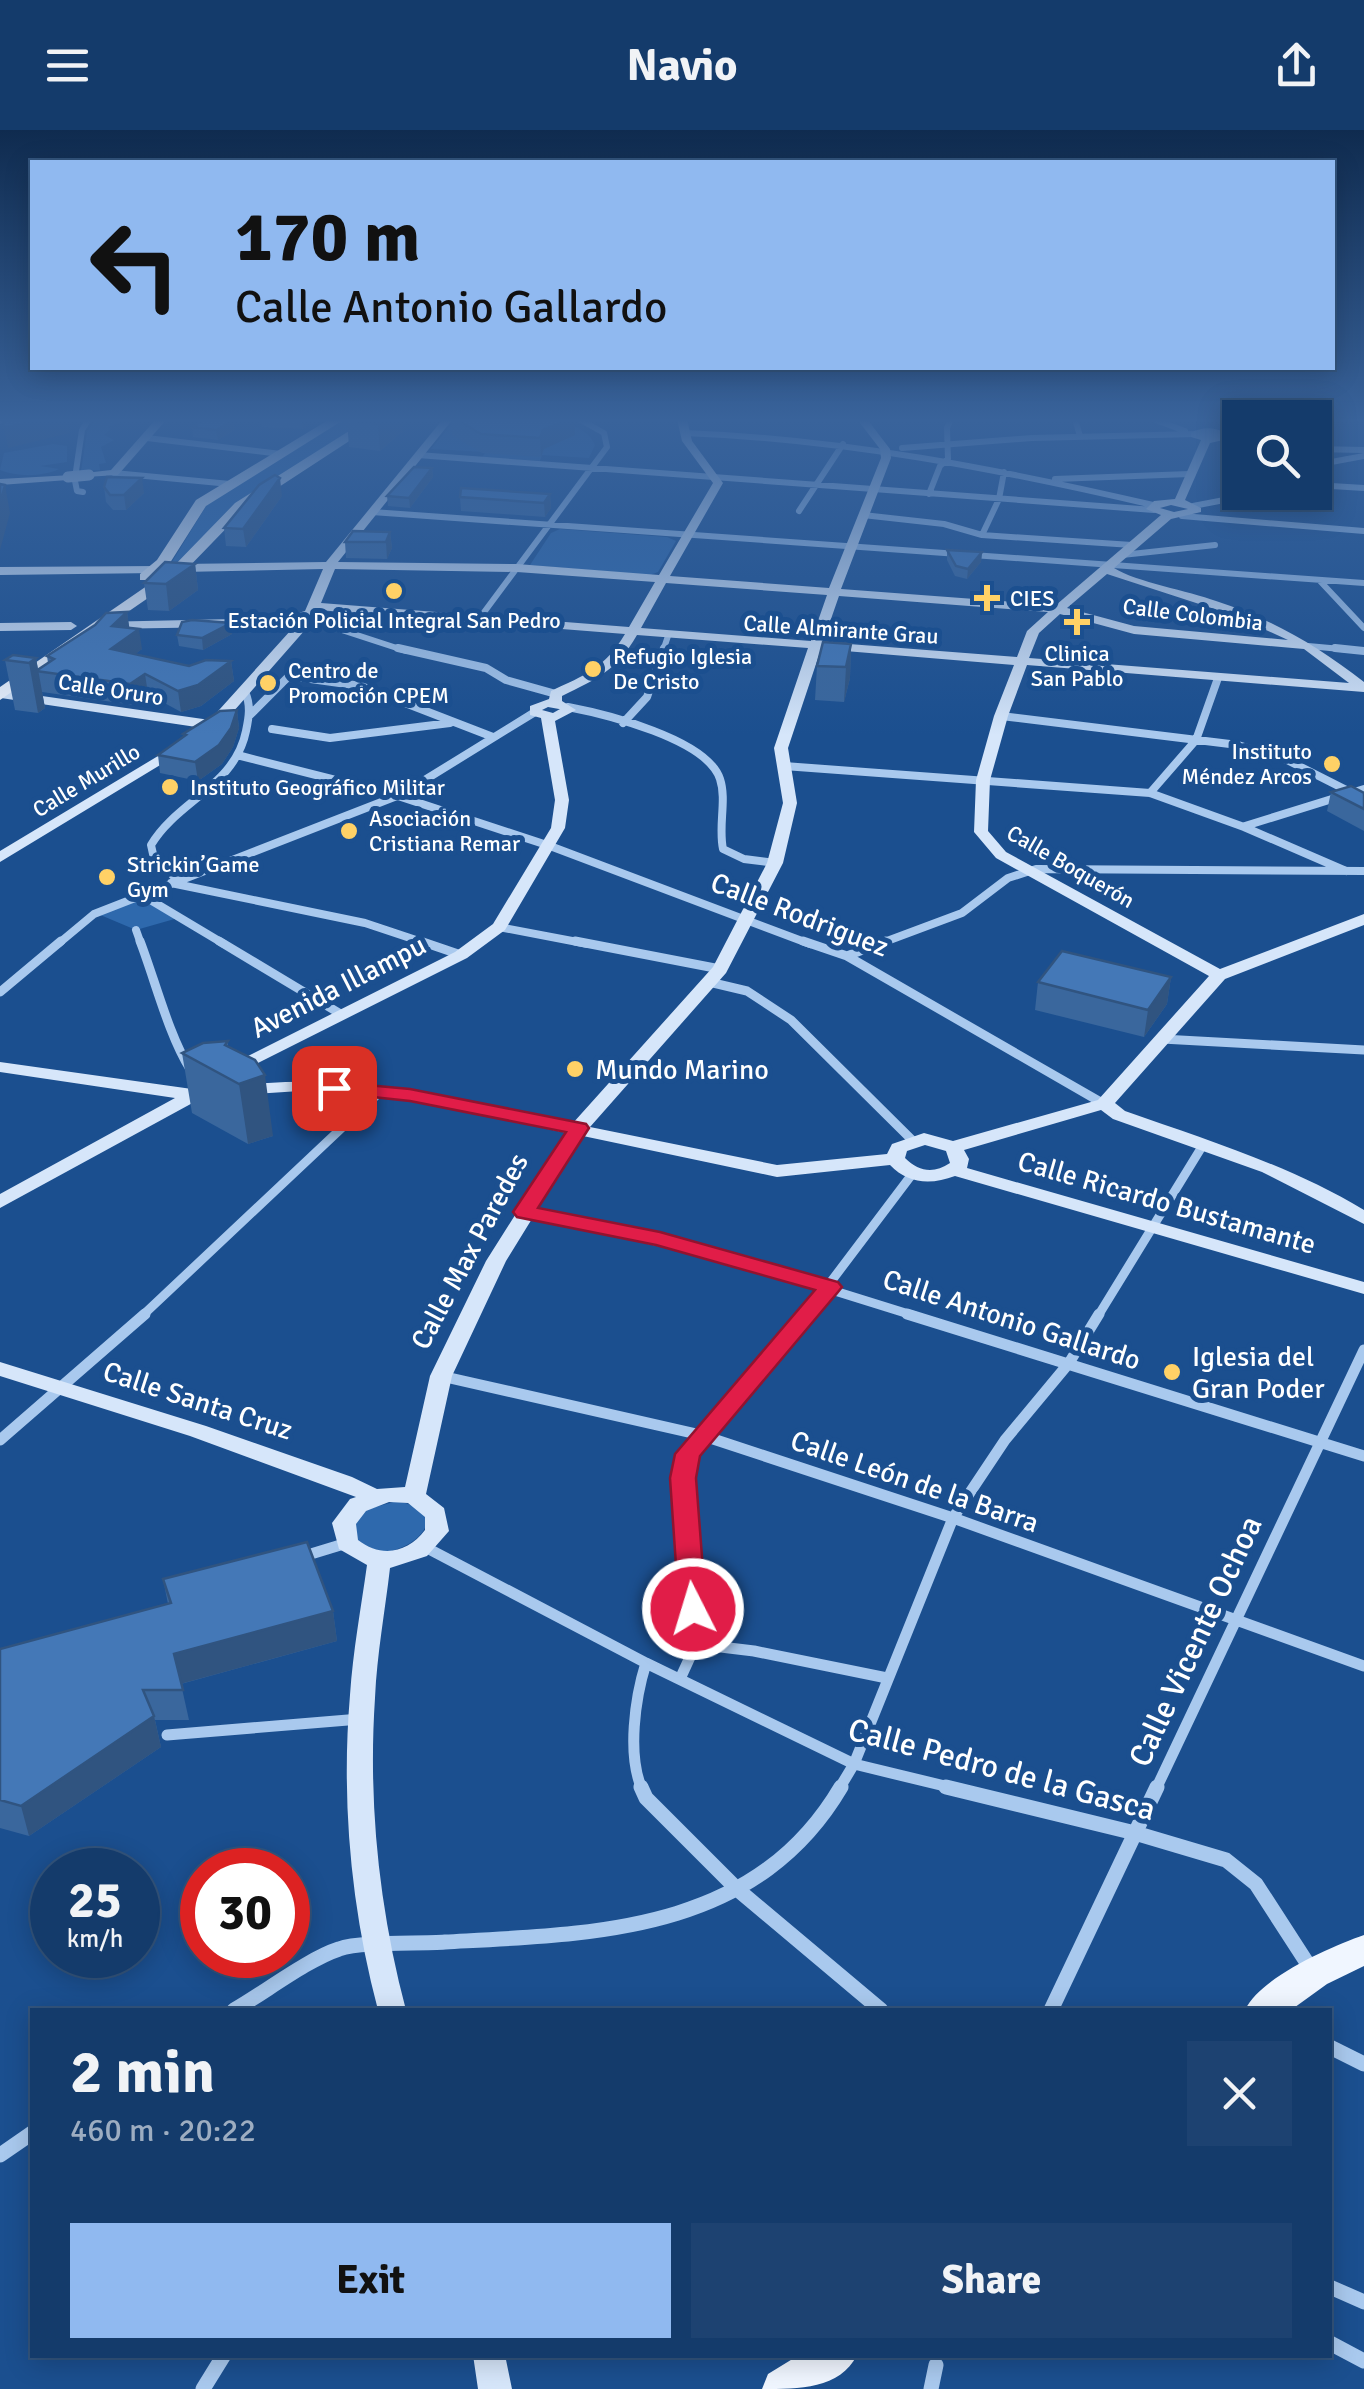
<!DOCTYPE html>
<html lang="en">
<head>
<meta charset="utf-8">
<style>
  body { margin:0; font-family:Signika,sans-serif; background:#1d4271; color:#f1f3f6; height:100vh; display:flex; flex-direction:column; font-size:38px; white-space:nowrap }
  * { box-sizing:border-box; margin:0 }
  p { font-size:32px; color:#9dadc1 }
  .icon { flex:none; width:55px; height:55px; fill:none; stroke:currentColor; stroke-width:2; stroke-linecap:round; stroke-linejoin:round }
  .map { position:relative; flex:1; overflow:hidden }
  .details { position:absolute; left:30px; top:1878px; width:1302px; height:350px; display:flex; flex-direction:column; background:#143b6b; border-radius:0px; box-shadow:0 5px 25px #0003,0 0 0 2px #33557e }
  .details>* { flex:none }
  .banner { position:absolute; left:30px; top:30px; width:1305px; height:210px; border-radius:0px; box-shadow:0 5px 25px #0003,0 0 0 2px #33557e; background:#90b9f0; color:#111; overflow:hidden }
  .tools { position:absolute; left:1222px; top:270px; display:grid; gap:20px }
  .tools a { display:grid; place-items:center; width:110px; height:110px; border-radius:0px; background:#143b6b; box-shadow:0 5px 25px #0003,0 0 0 2px #33557e; font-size:50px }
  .speed { position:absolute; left:30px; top:1718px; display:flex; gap:20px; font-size:50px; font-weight:700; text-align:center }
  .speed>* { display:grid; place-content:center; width:130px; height:130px; border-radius:50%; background:#143b6b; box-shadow:0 5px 25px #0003,0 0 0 2px #33557e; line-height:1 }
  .speed small { font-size:25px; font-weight:400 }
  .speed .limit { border:15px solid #d22; background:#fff; color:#111 }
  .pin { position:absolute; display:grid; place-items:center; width:85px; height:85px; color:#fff; margin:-42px; border-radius:20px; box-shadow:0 5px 15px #0006 }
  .me { position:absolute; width:110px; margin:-55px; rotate:355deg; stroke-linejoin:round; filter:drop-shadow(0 0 8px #0008) }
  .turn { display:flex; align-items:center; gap:35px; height:210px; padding:0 40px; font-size:45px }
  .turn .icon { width:130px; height:130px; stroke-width:2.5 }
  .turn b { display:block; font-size:70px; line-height:85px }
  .round { display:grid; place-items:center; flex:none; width:105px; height:105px; border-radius:0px; background:#1d4271 }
  .summary { display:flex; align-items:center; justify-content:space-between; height:170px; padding:0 40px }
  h1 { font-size:60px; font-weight:700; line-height:75px }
  .button { display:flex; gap:20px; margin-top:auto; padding:20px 40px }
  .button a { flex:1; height:115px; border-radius:0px; background:#90b9f0; color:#111; font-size:40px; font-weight:700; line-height:115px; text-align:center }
  .button a+a { background:#1d4271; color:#f1f3f6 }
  header { display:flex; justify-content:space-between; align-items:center; height:130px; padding:0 40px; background:#143b6b; font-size:45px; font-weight:700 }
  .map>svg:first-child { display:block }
  .green { fill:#2e69ad }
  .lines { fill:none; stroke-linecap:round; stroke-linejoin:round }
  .street-far4 { stroke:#a9c9ee; stroke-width:6 }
  .street-far3 { stroke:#a9c9ee; stroke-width:8 }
  .street-far2 { stroke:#a9c9ee; stroke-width:9 }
  .street-far1 { stroke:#a9c9ee; stroke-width:11 }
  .street { stroke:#a9c9ee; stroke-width:15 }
  .secondary { fill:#d6e6fa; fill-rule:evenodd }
  .primary { fill:#f0f6ff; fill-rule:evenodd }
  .secondary-bridge { stroke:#d6e6fa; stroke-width:11 }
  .wall { fill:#3a679d }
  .shaded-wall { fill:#305480 }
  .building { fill:#4478b7; stroke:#305480; stroke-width:2.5 }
  .route { fill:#e11d48; stroke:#92132f; stroke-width:2.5 }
  .poi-dot { fill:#ffd166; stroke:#1b4f8f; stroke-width:4 }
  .labels { text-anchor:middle; stroke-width:10; stroke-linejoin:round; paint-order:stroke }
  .far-poi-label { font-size:22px; fill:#fff; stroke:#1b4f8f; text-anchor:start }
  .far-street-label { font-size:22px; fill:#fff; stroke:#1b4f8f }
  .street-label { font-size:28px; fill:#fff; stroke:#1b4f8f }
  .poi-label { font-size:28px; fill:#fff; stroke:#1b4f8f; text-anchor:start }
  .near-street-label { font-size:32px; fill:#fff; stroke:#1b4f8f }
</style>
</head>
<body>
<header><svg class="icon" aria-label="menu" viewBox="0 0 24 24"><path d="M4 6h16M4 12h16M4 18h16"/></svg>Navio<svg class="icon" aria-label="share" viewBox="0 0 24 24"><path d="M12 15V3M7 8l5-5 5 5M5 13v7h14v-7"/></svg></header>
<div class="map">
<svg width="1364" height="2259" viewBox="0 0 1364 2259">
  <rect width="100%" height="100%" fill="#1b4f8f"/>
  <!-- green -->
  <path class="green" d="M96,289h33l-21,8 3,2 -7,6 10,5 -13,7 5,16 -7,1 1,6 -19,1 6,-39z
    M345,289h27l-140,87 -56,59h-6l38,-62z
    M456,289c35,0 124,-12 139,26l-6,13 -47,-3 -2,6 -58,-4 4,-5 -55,-3z
    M53,314l14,2v16l-27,4 19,3c-17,8 -42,8 -59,1l4,-17z
    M560,399l107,8 9,4 -18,31 -8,3 -120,-10 21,-32z
    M147,768l31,20 -42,12 -38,-16z
    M397,1371c85,18 -42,90 -43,24l11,-15z"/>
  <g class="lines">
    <!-- street-far4 -->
    <path class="street-far4" d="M1075,289l5,17
      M1153,289l32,12
      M685,303c159,6 313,36 468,72
      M1224,307l16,3
      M147,308l134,16
      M902,318l130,-10 163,-4
      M1315,319l49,1
      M418,325l736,55
      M1315,335l49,-9
      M76,341l6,-41 7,-11
      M114,343l116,11
      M1055,349l134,-5
      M75,351l2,10 6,1
      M1315,355l49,3
      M929,364l11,-28 8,-7 -1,-31 4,-9
      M1193,376l73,-14
      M799,381l44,-67
      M372,382l992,71
      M863,385l81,9 38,11 150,10
      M1182,386l182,15
      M982,405l17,-36 5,-27
      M1122,425l93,-10
      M1320,451l44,47
      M308,489l98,32
      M479,489l128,-172 -3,-14 -25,-14
      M1308,516l55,5
      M663,521l5,-15"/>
    <!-- street-far3 -->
    <path class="street-far3" d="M398,518l88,20 20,12 50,14
      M1335,518l29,3
      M568,577c37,7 139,32 152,72 7,21 -2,47 3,70l21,10 31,4
      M249,586l40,-40 72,10 132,51
      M1001,586l237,29 49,15 77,39
      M623,593l24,-26 17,-49
      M272,599l58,9 120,-15
      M241,626l154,39 155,51 260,98
      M784,636l366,27 94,34 102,44
      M1150,663l46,-53 22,-62
      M1245,696l119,-37
      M177,750l-24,-26 -2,-9c26,-44 84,-59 95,-114 3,-14 5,-26 -1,-39
      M171,753l194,40 63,21
      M142,765l82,49
      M499,797l89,17
      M136,800l5,14
      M58,814l36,-30 308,-120 133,-82
      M879,814l83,-31 46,-35 28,-9 328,2"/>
    <!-- street-far2 -->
    <path class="street-far2" d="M140,811c15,39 29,95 50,128
      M219,811l120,72
      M420,811l41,14
      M575,811l145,28
      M803,811l44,15 257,148
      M847,826l39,-15
      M709,852l38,9 44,29 122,121
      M0,862l61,-51
      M1162,909l202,11
      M525,1082l194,43 196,61
      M142,1186l239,-225
      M805,1186l108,-143
      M1098,1186l105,-171"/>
    <!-- street-far1 -->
    <path class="street-far1" d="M907,1184l457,142
      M441,1246l260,59 252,83 411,148
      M0,1310l145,-126
      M425,1417l221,116 208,101 103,25
      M301,1427l46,-14
      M696,1514l58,7 133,27
      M680,1549l16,-35 -13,-166 4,-24 120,-140
      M167,1605l193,-16
      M642,1659c-15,-34 -7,-91 4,-126
      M839,1659l15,-25 99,-246 52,-78 64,-77 30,-49
      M1156,1659l208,-439"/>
    <!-- street -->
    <path class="street" d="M641,1657l5,11 91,91 144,121
      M946,1657l189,46 91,27 30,24 55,85
      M234,1880c30,-17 74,-51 105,-61 22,-8 79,-5 106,-7 150,-8 310,-9 396,-155
      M1051,1880l106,-223
      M1330,1917l34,17
      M0,2025l32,-22
      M1330,2157l34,15
      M1330,2213l34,18
      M203,2259l21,-34
      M931,2259l5,-24"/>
    <!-- secondary -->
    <path class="secondary" d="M156,289h11l-49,56 -33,2v-4l26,-3z
      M443,289h10l-115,143 179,2 142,11 54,-92 -31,-42 -5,-22h10l5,22 31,42 -53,93 159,12 52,-130 -1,-9 -23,-30h10l23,30 1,9 -50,131 215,16 105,-90 -15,-6 8,-8 21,-2 26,-59 -10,-3v-4c11,-7 27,-6 37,2v4l-18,4 -25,57 16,8v4l-30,7 -57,49c22,14 75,23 102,33 56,18 102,45 148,81v10l-337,-27 -19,51 -18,64 -2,51 18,21 214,117 144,-55v11l-139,54 -110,124 10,8c82,29 164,54 239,99v14l-102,-52 -149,-53 -12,-9 -137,40 5,9 -2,9 397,114v12l-409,-118c-24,9 -47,8 -65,-11l-113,12 -194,-41 -77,125 -54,115 -26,118 18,14 5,23 -22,25 -37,12c-5,43 -13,86 -15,130 -7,105 4,210 31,312h-28c-27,-102 -37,-209 -28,-315 3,-44 11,-87 17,-130l-28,-16 -7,-26 18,-24 6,-2 -166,-61 -190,-60v-14l206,64 146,51 25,12 28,-2 25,-111 56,-115 81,-128 -156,-33 -111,-9 -59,4 -9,-5c10,-8 24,-6 36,-7 103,-7 205,19 305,40l140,-156 54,-104 16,-60 -9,-55 34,-100 -171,-13c-21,36 -39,43 -75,61v5l14,9 -21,11 14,79 -4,28 -60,102 -38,28 -235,118 -6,-1 -3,-4 3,-4 229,-115 38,-28 58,-96 4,-28 -14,-82 -11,-3v-9l19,-7 2,-8c34,-16 54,-23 74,-57l-307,-24 -6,12 -93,106 -9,4 -7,-4 -202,-30 -1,-8 210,30 90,-100 -18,6 -179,3 -6,-4 2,-3 182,-4 24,-7 18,-42 -142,3 -6,-4 6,-4 145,-2zM1171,375l17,4 -14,3 -14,-4zM335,439l182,3 138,10 -26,45 -308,-24zM1107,444l126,41 55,25 -154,-14 -67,-18zM666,453l161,12 -16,46 -170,-13zM839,466l209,16 -21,19 -10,26 -194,-15zM1060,484l74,20 170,15 45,34 -320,-25 10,-25zM821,519l193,16 -20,51 -18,64 -2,52 22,26 213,118 -111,124 -145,41 -29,-8 -32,11 -5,10 -110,11 -187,-38 136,-154 57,-110 14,-60 -9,-55zM548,577l11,2h1l-7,4 -11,-3zM925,1015l21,6 4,12c-16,11 -31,9 -45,-5l2,-7zM389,1372l19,1 17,14v13c-17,23 -44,28 -67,10l-2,-16 10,-13z
      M72,345l1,2 -5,3 -68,5v-6z
      M160,436l2,3 -6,4 -156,2v-8z
      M0,493l71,-1 6,4 -6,4 -71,1z
      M173,617l12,3 -185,112v-11z
      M0,932l192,27 20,-2 9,5 -3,4 -20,4 -198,108v-14l175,-96 -175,-26z
      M473,2225h32l7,34h-34z"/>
    <!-- primary -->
    <path class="primary" d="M0,289h7l-7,5z
      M330,289h15l-139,87 -38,60 -18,14h-10v-6l17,-14 39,-60z
      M368,289h15l-138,90 -65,67 -180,124v-13l170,-117 65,-67z
      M1364,1805v31l-37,18 -36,26h-46c16,-33 85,-63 119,-75z
      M799,2225h58c-17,34 -58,34 -95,34l6,-15z"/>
    <!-- secondary-bridge -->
    <path class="secondary-bridge" d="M68,347l21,-2"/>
  </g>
  <!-- wall -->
  <path class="wall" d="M261,289h58l-16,10 -41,-2z
    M402,289l1,12 -23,20 -31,-4 -2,-27z
    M451,289h124v16l-31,14 -3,8 -59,-4 -30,-18z
    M233,290l1,10 -16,10 -25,-3 -1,-10z
    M432,338l1,9 -23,31 -22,-2 -1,-10z
    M104,357l40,6 -18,17h-13l-7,-8z
    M550,364l1,14 -6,9 -84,-6 -1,-14z
    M282,366l-36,51 -20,-1 -2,-18z
    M390,402l2,16 -5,11 -41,-1 -1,-16z
    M947,420l35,2 -1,10 -14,17 -12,-3 -8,-16z
    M195,434l3,26 -29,21 -21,-1 -4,-27z
    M127,482l2,16 13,21 -7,5 54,12 42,-5 3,20 -33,25 -20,6 -33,-18 -14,11 -92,-13 3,16 -7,5 -23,-3 -10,-50 31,-2 2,12 10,-7 -1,-7z
    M231,493l1,11 -29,16 -24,-4 -2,-11z
    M851,514l-1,34 -6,24 -29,-2 2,-34z
    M237,580l2,18 -6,19 -11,17 -24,17 -38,-8 -2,-18 25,-18v-3z
    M1331,662l33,1v38l-37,-20z
    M1171,847l-4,27 -23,33 -109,-27 3,-28z
    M228,911v5l45,90 -25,8 -56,-31 -10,-60z
    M163,1449l170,32 4,30 -156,43 8,36h-34l6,27 -132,89 -29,-8v-179l168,-45z"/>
  <!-- shaded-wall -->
  <path class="shaded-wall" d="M42,289h26l2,14 -62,15 -4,-20z
    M302,289h17l-16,10z
    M384,289h18l1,12 -23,20 -2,-27z
    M568,289h7v16l-31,14 -3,8 -1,-19 3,-8z
    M644,289h19l-19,3z
    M233,290l1,10 -16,10 -2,-10z
    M432,338l1,9 -23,31 -1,-10z
    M142,348l2,15 -18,17 -2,-15z
    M280,348l2,18 -36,51 -3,-18z
    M5,355l5,28 -10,37v-46z
    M550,364l1,14 -6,9 -1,-14z
    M390,402l2,16 -5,11 -1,-17z
    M982,422l-1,10 -14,17 1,-10z
    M195,434l3,26 -29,21 -3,-27z
    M127,482l3,20 9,-3 3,20 -27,21 -4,-21 1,-23z
    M231,493l1,11 -29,16 -1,-12z
    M851,514l-1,34 -6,24 2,-35z
    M36,528l9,50 -7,5 -9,-50z
    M231,531l3,20 -33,25 -20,6 -3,-21z
    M145,544l3,20 -14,11 -4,-21z
    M237,580l2,18 -6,19 -11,17 -24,17 -3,-19z
    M1171,847l-4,27 -23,33 4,-27z
    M265,945l8,61 -25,8 -9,-60z
    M333,1481l4,30 -157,43 -6,-30z
    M154,1586l7,31 -132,89 -8,-30z"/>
  <!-- building -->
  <path class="building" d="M3,289h39l-38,9z
    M206,289h17l10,1 -17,10 -24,-3z
    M349,289h35l-6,5 -31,-4z
    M456,289h112l-25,11 -3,8 -59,-4z
    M414,337l18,1 -23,30 -22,-2z
    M275,345l5,3 -37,51 -19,-1 35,-43z
    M107,347l35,1 -18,17h-14l-6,-8z
    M0,354l5,1 -5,19z
    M461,358l89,6 -6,9 -84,-6z
    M353,401l37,1 -4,10h-41z
    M947,420l35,2 -14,17 -12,-3z
    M165,432l30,2 -29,20 -22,-1z
    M127,482l-15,14 27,3 -28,20 78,17 17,-6 25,1 -33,24 -20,6 -33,-17 -15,10 -94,-13 18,-12 -7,-3 48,-31 11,-12z
    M192,490l39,3 -29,15 -25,-3 5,-13z
    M823,512l28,2 -5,23 -29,-1z
    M13,525l23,3 -7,5 -24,-3z
    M237,580l-6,18 -12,17 -24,17 -37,-7 28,-20 -3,-1 37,-23z
    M1351,656l13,7v16l-33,-17z
    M1062,821l109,26 -23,33 -110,-28z
    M228,911l-3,4 30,15 10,15 -26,9 -57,-31 21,-10z
    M307,1412l26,69 -159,43 9,36h-40l11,26 -133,90 -21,-6v-151l171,-46 -8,-24z"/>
  <!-- sky -->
  <linearGradient id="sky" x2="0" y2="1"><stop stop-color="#0f2b4f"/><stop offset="0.48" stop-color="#39639b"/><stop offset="1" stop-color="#39639b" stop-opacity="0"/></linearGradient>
  <rect width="1364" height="605" fill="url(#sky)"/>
  <!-- route -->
  <path class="route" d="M334,952l76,7 176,35 3,4 -51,80 122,24 178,50 4,5 -4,5 -138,164 -4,22 10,131 -4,7h-19l-4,-7 -9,-131 5,-24 140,-164 -159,-45 -139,-28 -4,-5 53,-80 -156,-31 -84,-9 -3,-4z"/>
  <!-- markers -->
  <g class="poi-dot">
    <circle cx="394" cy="461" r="10"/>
    <path d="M982 453h10v10h10v10h-10v10h-10v-10h-10v-10h10z"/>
    <path d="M1072 477h10v10h10v10h-10v10h-10v-10h-10v-10h10z"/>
    <circle cx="593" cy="539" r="10"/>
    <circle cx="268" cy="553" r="10"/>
    <circle cx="1332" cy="634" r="10"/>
    <circle cx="170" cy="657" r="10"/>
    <circle cx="349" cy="701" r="10"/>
    <circle cx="107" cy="747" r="10"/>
    <circle cx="575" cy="939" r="10"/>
    <circle cx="1172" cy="1242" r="10"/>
  </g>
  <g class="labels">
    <!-- far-poi labels -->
    <g class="far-poi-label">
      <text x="1010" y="476">CIES</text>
      <text x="394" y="498" text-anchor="middle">Estación Policial Integral San Pedro</text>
      <text x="1077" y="531" text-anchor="middle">Clinica<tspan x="1077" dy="25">San Pablo</tspan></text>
      <text x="613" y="534">Refugio Iglesia<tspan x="613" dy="25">De Cristo</tspan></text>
      <text x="288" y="548">Centro de<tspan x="288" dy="25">Promoción CPEM</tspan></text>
      <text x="1312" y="629" text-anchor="end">Instituto<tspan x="1312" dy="25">Méndez Arcos</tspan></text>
      <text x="190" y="665">Instituto Geográfico Militar</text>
      <text x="369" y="696">Asociación<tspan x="369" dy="25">Cristiana Remar</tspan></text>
      <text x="127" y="742">Strickin’Game<tspan x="127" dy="25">Gym</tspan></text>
    </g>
    <!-- far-street labels -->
    <g class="far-street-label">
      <text transform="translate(1193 484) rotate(7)" y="8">Calle Colombia</text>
      <text transform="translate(841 499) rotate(4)" y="8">Calle Almirante Grau</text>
      <text transform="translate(111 559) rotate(9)" y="8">Calle Oruro</text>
      <text transform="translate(86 650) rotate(-31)" y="8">Calle Murillo</text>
      <text transform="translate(1071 736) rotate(30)" y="8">Calle Boquerón</text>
    </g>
    <!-- street labels -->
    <g class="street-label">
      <text transform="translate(800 784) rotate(21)" y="10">Calle Rodriguez</text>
      <text transform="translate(338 856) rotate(-27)" y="10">Avenida Illampu</text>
      <text transform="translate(1167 1072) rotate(16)" y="10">Calle Ricardo Bustamante</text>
      <text transform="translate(469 1121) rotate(-62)" y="10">Calle Max Paredes</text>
      <text transform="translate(1012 1189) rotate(18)" y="10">Calle Antonio Gallardo</text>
      <text transform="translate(198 1270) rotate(18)" y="10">Calle Santa Cruz</text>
      <text transform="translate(915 1351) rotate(19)" y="10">Calle León de la Barra</text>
    </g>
    <!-- poi labels -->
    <g class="poi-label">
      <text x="595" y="949">Mundo Marino</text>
      <text x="1192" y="1236">Iglesia del<tspan x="1192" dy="32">Gran Poder</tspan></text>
    </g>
    <!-- near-street labels -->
    <g class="near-street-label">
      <text transform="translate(1195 1511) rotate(-65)" y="11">Calle Vicente Ochoa</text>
      <text transform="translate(1002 1639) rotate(15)" y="11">Calle Pedro de la Gasca</text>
    </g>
  </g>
</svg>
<div class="tools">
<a><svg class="icon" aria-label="search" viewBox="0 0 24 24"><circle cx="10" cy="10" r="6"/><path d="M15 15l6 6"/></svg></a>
</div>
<div class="speed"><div>25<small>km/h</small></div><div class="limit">30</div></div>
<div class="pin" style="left:334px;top:958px;background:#d93025"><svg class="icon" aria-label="arrive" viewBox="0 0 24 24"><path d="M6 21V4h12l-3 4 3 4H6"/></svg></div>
<svg class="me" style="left:693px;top:1479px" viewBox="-20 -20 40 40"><circle r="17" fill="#e11d48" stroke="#fff" stroke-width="3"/><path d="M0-11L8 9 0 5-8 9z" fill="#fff"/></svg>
<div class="banner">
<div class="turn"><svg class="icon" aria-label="left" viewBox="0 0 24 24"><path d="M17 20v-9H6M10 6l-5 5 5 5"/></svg><div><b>170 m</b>Calle Antonio Gallardo</div></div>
</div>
<section class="details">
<div class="summary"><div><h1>2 min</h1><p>460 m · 20:22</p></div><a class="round"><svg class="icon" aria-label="close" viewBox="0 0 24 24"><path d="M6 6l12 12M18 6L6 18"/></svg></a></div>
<div class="button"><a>Exit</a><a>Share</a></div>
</section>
</div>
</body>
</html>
